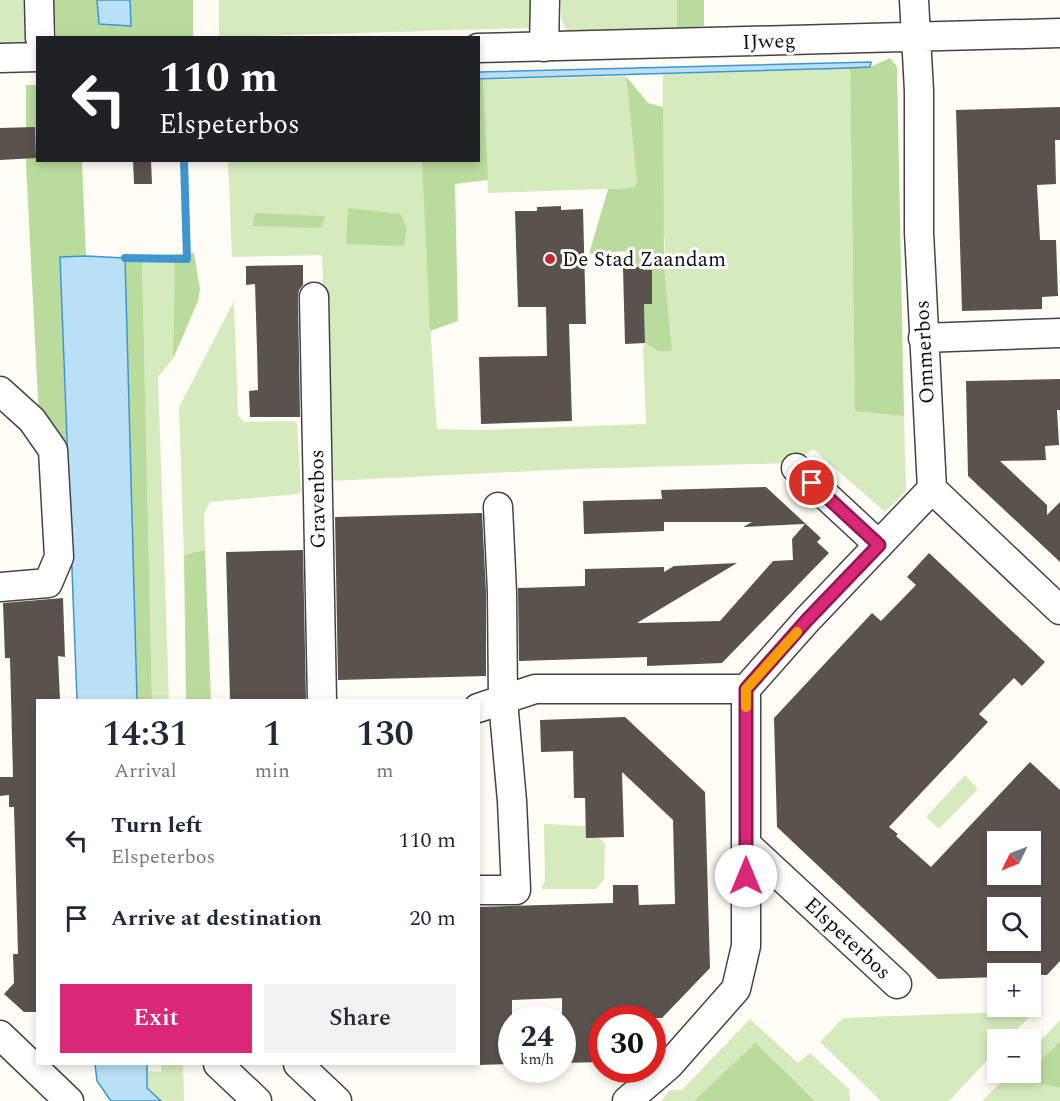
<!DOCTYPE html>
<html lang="en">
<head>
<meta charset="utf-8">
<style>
  body { margin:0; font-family:Spectral,serif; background:#f2f2f3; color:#1f2937; height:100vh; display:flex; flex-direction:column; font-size:22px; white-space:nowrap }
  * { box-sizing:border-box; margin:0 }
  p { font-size:20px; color:#747a83 }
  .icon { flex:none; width:33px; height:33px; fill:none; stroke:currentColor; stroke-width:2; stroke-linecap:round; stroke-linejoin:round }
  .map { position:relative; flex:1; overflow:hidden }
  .drawer { position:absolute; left:36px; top:699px; width:444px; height:366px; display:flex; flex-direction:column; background:#fff; border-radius:0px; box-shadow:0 3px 9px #0003 }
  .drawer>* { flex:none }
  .top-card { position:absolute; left:36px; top:36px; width:444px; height:126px; border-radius:0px; box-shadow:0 3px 9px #0003; background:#202124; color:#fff; overflow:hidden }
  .needle { width:39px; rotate:227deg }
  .tools { position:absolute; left:987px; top:831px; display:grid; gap:12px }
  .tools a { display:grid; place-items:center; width:54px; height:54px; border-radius:0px; background:#fff; box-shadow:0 3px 9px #0003; font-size:30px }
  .speed { position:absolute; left:498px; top:1005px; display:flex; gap:12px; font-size:30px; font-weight:700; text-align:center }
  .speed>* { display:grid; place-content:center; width:78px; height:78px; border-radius:50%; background:#fff; box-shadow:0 3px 9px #0003; line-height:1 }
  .speed small { font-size:15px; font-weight:400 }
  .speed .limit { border:9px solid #d22; background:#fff; color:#111 }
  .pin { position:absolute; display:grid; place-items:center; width:51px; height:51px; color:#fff; margin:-26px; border:3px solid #fff; border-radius:50%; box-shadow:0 2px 6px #0007 }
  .me { position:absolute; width:66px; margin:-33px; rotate:0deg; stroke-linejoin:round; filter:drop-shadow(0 0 4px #0008) }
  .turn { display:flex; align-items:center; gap:21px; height:126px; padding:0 24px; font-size:27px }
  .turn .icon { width:78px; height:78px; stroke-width:2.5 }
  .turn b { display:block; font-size:42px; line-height:51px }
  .eta { display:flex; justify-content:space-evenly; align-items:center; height:102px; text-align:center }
  .eta b { font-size:36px; font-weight:600; line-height:42px }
  .cta { display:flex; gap:12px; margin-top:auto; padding:12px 24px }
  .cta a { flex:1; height:69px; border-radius:0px; background:#db2777; color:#fff; font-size:24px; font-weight:600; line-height:69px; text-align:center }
  .cta a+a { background:#f2f2f3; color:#1f2937 }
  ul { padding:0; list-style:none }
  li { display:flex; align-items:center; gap:18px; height:78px; padding:0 24px }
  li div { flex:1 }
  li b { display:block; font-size:22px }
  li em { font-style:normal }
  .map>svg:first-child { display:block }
  .green { fill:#d5ebbd }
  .forest { fill:#b9dc9c }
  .water { fill:#b9e0f7; stroke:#3f96cf; stroke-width:1.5 }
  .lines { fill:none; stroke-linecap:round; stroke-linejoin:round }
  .stream { stroke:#3f96cf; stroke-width:8 }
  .building { fill:#5a524d; fill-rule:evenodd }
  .minor-casing { stroke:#444; stroke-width:31 }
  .minor { stroke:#fff; stroke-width:28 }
  .route-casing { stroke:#8e194d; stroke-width:15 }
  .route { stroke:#db2777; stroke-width:10 }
  .slow { stroke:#f59e0b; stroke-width:10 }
  .poi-dot { fill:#c4262e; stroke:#fff; stroke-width:2 }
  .labels { text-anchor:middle; stroke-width:6; stroke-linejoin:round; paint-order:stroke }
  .street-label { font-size:21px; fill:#111; stroke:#fff }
  .poi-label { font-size:21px; fill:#111; stroke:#fff; text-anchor:start }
</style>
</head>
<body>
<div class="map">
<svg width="1060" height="1101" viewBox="0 0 1060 1101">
  <rect width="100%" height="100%" fill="#fffdf5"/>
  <!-- green -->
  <path class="green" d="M0,0h23l2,42 -25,1z
    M219,0h311v28l-311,9z
    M561,0h116v29l-106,5c-12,-8 -9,-21 -10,-34z
    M850,68l5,342 49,6 2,75 -21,21 -72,-63 -12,9 -11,5 -218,6 -242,12 -8,-226 -90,2 -4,-96h195c4,89 7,178 14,268l46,1 163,-6 -3,-76 2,-5 13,8 14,-1 -8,-85 1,-19 -3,-36 1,-136z
    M626,76l11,107 -4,5 -145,5 -5,-113z
    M175,254l-2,105 -15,18 11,323h-17l-10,-443z
    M234,301l4,114 6,7 50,-1 3,3 4,67 -3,3 -88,8 -6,12 1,36 -21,5 -5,-148z
    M965,775l13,14 -39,40 -13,-12z
    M544,824l42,2 19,17 -1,37 -8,9h-54v-4l3,-2z
    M1035,1011l-27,28 -10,1 -1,10 -48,51h-68l-61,-59 23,-24z
    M750,1019l48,44 12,-10 39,36 1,12h-35l-59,-58 -62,58h-33l9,-11h12z
    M1060,1020v21l-29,29v-19z
    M161,1064h22l1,37h-23l-14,-13v-17l14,1z
    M1010,1073h18l-7,7 39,8v13h-78z"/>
  <!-- forest -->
  <path class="forest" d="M54,0h43l2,24 32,2 -1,-26h63v37h-137z
    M677,0h27v26l-27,3z
    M890,58l7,9 7,349 -49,-5 -5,-343 20,-1z
    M626,76l22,27 15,4 1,158 8,86h-14l-13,-8 -1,-39h8v-34h-9l-1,-3h-19l3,-16 -37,3 19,-65 25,-1 4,-5z
    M479,79l4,1 5,100 -33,4 3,137 -28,10 -8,-170 56,-1z
    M26,85h11l1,75 44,1 4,95 -26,2 7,197 -28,-36 -13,-255z
    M348,208l53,6 6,15 -3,17 -58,-2z
    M255,213l70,3 -4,12 -68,-2z
    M194,253l6,36 -2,12 -25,58 2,-105z
    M142,257l10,443h-15l-12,-442z
    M205,550l6,150h-25l-2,-145z
    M1060,1041v47l-39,-8 9,-8 1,-2z
    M756,1043l59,58h-121l61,-58z"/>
  <!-- water -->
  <path class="water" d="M97,0h33l1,26 -32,-2z
    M871,62l-1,5 -20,1 -372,11 1,-7z
    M86,256l39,2 12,442h-60l-17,-443z
    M95,1064h52v24l14,13h-50l-14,-20z"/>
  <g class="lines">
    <!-- stream -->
    <path class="stream" d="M125,258l62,1 -3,-99"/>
  </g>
  <!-- building -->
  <path class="building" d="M1060,107v33h-5l1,44 -19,1 3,55h16l2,56 -16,1v12l-80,2 -6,-201z
    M35,127l1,31 -36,2v-32z
    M133,160h18l1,24h-18z
    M561,206v4l22,-1 3,115h-17l3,97 -91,3 -2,-67 68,-1 -1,-49h-28l-3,-96h22v-4z
    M303,265v20l-4,5 -1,7 2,120h-50l-1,-26 9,-1 -1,-41 -2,-65 -9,1v-19z
    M623,267h20v3h9v34h-8l1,39 -20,1z
    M1060,379v31h-3l2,35 -14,1 1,14 -46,1 47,44v10l13,-13v60l-92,-86 -2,-95z
    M766,487l55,51 -4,4 12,11 -107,110 -75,3v-9l-128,4 -1,-73 67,-2v-17l79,-2v5l10,-6 63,-3 -100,60 83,-2 53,-60 20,-1 -1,-21 13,-15 -62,3 9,-5h-88v9l-80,3 -1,-33 79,-2 -1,-9z
    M482,513l4,79v84l-148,4 -3,-163z
    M303,550l3,150h-76l-4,-148z
    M929,553l116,109 -23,24 -8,-8 -8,8 -27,28 9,8 -99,105 9,7 -2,2 35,31 99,-105 30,28v171l-13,14 -49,-1v3l-60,2 -161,-152 -3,-109 98,-105 9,8 35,-36 -9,-8zM998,842h32v32h-32zM998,908h32v32h-32z
    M63,598l2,59 -7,-1 2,44h-22v312h-14l-20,-18 10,-11 -1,-29h5l-4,-147h-5v-12l-9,1v-19h13l-3,-119h-5l-2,-55z
    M625,717l80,75 5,176 -48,50h-60v44l-40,1v-65l-50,2v64l-34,1v-158l135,-4v-18h25l1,20 36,-1 -2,-84 -51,-48 2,65 -38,1 -1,-40h-11l-1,-47 -32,1 -1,-32z"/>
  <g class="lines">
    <!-- minor casing -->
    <g class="minor-casing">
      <path id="minor" d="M39,0l1,38
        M914,0l5,91v141l13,257 128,121
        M544,47l1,-47
        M478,48l582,-15
        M0,58l38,-1
        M314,297l8,403
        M923,338l137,-5
        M0,391l32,29 21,30 6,107 -11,26 -48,4
        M796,468l83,77
        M478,708l57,-19h211
        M478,890h38l-4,-89 -9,-100 -1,-109 -4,-85
        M897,984l-151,-140v-155l61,-69 125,-131
        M0,1035l69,66
        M218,1064l39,37
        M298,1064l39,37
        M627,1101l42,-36 67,-76 10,-43v-102"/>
    </g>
    <!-- minor -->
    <use href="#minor" class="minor"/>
  </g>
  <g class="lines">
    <!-- route casing -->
    <g class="route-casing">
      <path id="route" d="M746,876v-187l61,-69 72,-75 -67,-62"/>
    </g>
    <!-- route -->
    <use href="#route" class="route"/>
    <!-- slow -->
    <path class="slow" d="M746,707v-18l51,-57"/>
  </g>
  <!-- markers -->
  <circle class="poi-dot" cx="550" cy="259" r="6"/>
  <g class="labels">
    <!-- street labels -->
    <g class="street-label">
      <text transform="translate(769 41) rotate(-2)" y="7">IJweg</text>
      <text transform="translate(924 352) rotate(-93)" y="7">Ommerbos</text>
      <text transform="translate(317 499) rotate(-91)" y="7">Gravenbos</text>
      <text transform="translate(848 938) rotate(43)" y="7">Elspeterbos</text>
    </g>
    <!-- poi labels -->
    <g class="poi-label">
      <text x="562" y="266">De Stad Zaandam</text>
    </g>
  </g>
</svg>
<div class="tools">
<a><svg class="needle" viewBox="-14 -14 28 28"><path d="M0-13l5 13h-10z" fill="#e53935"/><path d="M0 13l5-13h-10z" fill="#747a83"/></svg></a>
<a><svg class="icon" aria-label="search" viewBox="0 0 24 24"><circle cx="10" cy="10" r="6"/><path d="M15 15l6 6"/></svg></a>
<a>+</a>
<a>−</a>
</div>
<div class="speed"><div>24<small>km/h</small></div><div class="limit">30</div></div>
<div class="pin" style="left:812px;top:483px;background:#d93025"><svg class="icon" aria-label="arrive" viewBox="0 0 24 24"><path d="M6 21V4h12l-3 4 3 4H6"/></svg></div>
<svg class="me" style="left:746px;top:876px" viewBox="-20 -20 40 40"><circle r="19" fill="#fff"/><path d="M0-13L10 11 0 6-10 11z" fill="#db2777"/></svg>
<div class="top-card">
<div class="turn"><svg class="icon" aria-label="left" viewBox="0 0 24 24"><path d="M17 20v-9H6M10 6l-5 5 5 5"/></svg><div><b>110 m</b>Elspeterbos</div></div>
</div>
<section class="drawer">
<div class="eta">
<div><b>14:31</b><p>Arrival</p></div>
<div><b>1</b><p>min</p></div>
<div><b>130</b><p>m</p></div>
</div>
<ul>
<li><svg class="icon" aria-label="left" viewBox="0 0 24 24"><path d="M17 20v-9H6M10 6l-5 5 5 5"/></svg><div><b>Turn left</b><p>Elspeterbos</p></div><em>110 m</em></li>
<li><svg class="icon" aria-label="arrive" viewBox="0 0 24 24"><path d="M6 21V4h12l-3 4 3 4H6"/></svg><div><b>Arrive at destination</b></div><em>20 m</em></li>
</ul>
<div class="cta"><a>Exit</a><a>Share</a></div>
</section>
</div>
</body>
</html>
